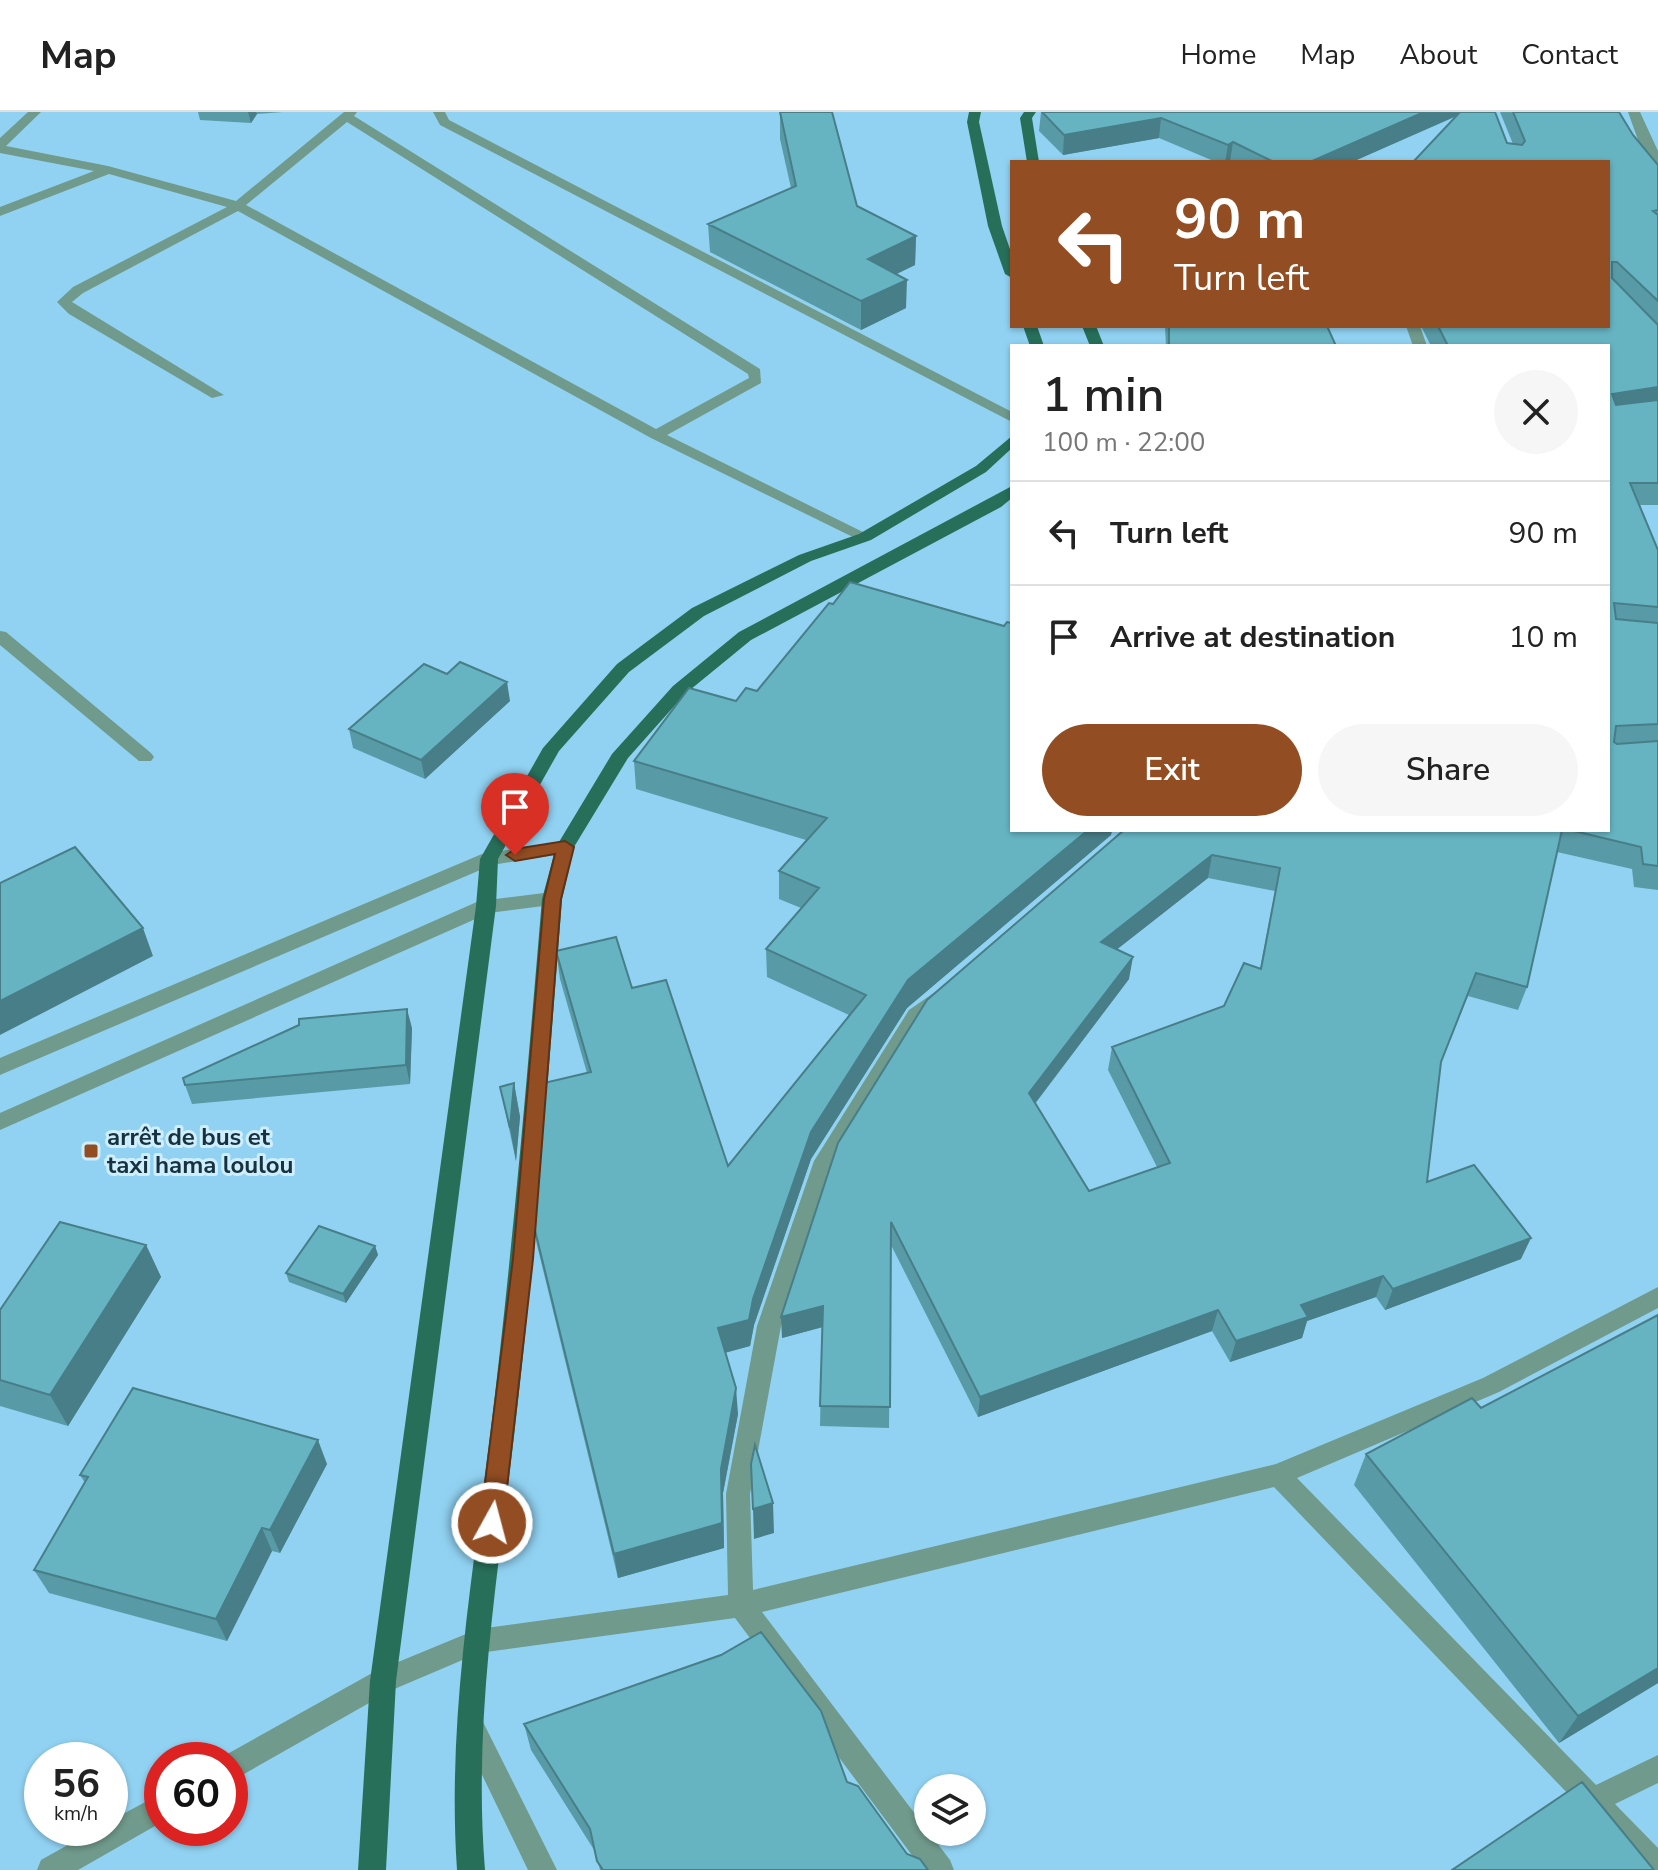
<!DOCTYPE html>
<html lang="en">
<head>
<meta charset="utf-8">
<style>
  body { margin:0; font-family:"Nunito Sans",sans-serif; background:#f6f6f6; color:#222; height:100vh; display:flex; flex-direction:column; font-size:30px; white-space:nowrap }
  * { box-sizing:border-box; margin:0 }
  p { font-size:26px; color:#767676 }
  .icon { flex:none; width:44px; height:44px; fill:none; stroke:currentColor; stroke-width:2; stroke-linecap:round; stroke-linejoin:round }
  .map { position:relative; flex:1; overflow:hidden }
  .panel { position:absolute; left:1010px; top:232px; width:600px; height:488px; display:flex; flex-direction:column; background:#fff; border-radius:0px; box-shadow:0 2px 6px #0004 }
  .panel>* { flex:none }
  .top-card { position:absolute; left:1010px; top:48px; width:600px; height:168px; border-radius:0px; box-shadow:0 2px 6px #0004; background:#924d22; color:#fff; overflow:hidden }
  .fabs { position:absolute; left:914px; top:1662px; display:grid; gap:16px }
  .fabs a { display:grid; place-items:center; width:72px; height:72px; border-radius:50%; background:#fff; box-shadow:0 2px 6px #0004; font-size:40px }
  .speed { position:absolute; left:24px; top:1630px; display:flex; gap:16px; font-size:40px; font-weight:700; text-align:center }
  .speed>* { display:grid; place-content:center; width:104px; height:104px; border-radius:50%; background:#fff; box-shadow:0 2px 6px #0004; line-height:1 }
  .speed small { font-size:20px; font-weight:400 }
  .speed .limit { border:12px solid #d22; background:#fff; color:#111 }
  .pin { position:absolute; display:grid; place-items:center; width:68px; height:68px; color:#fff; margin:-82px -34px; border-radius:50% 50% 50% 0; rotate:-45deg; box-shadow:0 0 8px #0007 }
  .pin .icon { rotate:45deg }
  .me { position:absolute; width:88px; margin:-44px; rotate:7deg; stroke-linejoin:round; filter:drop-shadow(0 0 6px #0008) }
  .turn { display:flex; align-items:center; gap:28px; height:168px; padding:0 32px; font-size:36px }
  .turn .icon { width:104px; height:104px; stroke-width:2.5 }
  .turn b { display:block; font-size:56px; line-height:68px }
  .round { display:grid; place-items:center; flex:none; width:84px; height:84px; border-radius:42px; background:#f6f6f6 }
  .summary { display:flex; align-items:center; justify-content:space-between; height:136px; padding:0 32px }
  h1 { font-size:48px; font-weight:600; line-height:60px }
  .cta { display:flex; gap:16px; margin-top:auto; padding:16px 32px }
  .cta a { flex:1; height:92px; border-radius:48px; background:#924d22; color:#fff; font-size:32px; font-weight:600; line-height:92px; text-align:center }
  .cta a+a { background:#f6f6f6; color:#222 }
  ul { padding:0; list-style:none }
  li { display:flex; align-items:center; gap:24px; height:104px; padding:0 32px; border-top:2px solid #e0e0e0 }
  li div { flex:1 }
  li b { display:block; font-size:30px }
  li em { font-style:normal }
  header { display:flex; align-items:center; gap:48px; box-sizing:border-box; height:112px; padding:0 40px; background:#fff; border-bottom:2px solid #e0e0e0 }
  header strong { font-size:38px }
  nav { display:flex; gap:44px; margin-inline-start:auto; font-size:28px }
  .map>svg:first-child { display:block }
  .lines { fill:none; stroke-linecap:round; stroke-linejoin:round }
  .minor { fill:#709a8b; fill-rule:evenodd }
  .primary { fill:#286f5a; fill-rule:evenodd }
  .wall { fill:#589ba7; fill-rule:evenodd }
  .shaded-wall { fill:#477e88 }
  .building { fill:#66b4c2; stroke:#477e88; stroke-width:2; fill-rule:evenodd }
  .route { fill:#924d22; stroke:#5f3216; stroke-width:2 }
  .poi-dot { fill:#924d22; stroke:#ceeefe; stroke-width:3 }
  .labels { text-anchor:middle; stroke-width:6; stroke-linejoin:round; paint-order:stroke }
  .poi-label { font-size:24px; font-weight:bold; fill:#17323e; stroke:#ceeefe; text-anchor:start }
</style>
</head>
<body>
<header>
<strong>Map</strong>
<nav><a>Home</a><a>Map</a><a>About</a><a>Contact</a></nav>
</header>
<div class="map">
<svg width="1658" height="1758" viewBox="0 0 1658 1758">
  <rect width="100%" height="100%" fill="#91d2f2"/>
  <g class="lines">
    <!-- minor -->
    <path class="minor" d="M28,0h13l-35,34 102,20 128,35 108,-89h13l-3,4 406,253 1,14 -94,52 206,102 -8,5 -6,-2 -208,-102 -413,-227 -155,82 -11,9 152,93 -12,3 -143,-84 -12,-12 16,-15 154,-80 -118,-33 -109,42v-9l94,-36 -94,-18v-15zM347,10l401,252 1,4 -93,51 -410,-224z
      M433,0h12l4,8 563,292v10l-572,-297z
      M1628,0h12l18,39v13l-4,-1 -16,-23z
      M1406,214h14l7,20h-14z
      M0,519l6,1 145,121 3,4 -3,4h-12l-139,-116z
      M565,729l7,1 2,5 -2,5 -80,13 -492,210v-17l482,-204z
      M552,780l10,7 -3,5 -70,9 -489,217v-17l479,-212z
      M938,878l10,7 -25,23 -88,143 -54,163 -31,168 3,96 523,-126 207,-86 175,-91v21l-159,84 -202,86 299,307 62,-30v28l-43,21 43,44v22h-17l-367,-383 -512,125 188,248 4,10h-31l-188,-252 -256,35 -87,37 -162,92v-22l-10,-2 154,-86 104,-43 250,-34 -2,-101 31,-168 57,-165 95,-151z
      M472,1602l9,4 76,152h-29l-69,-143 4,-9z
      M162,1681v29l-84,48h-41l4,-10 57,-32h12v-7z"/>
    <!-- primary -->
    <path class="primary" d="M969,0h12l-2,10 23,104 10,29v23l-7,-4 -17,-48 -21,-104z
      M1024,0h12l-4,6 7,44h-12l-7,-44z
      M1023,214h14l7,20h-14z
      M1082,214h14l8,20h-14z
      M1012,324v12l-26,24 -115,68 -60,21 -107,55 -75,56 -70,79 -61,108 -2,47 -100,775 -10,189h-28l12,-189 106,-775 4,-47 63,-111 74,-84 75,-56 107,-53 60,-21 117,-68z
      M1012,374v12l-11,9 -250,133 -66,54 -57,64 -54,89 -12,52c-14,179 -27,358 -48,537 -17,145 -41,288 -29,434h-28c-10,-147 15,-289 33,-434 22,-179 37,-358 52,-537l14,-52 56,-93 61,-68 66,-54z"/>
  </g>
  <!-- wall -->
  <path class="wall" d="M198,0h85l-26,2 -6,9 -51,-3z
    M780,0l77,94 59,30 -1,29 -19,9 10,34 -45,22 -151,-78 -2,-28 83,-36 -11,-49z
    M1041,0h454l12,31 6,1 -13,-32h119l14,23 25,30v340h-18l18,45v340l-24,-3 -2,-18 -75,-17 -30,135 -9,23 -50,-14 -28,69 -13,117 94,77 -136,51 -9,-13 -69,24 -5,17 -72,24 -18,-31 -234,86 -87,-172 -2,183 -69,-2 2,-99 -40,11 342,-508h484v-484h-177l-10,-20h187l-195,-164 44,-46 -105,46h-136l-57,-24 -96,17 -24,-24zM1208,766l67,13 -15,78 -36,37 -112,41 -4,23 49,97 -68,24 -54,-87 94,-125 -13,-29z
    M1165,214h162l9,20h-170z
    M510,589l-85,78 -72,-31 -4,-19z
    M634,649l378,69h100l-1,5 -204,173 -96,151 -57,166 -4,21 -25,7 13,61 -15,79 1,55 -106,30 -81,-333 -5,-27 55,-145 -27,-94 -4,-28 76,37 96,178 121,-151 -82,-38 -1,-28 35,-41 -22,-9v-28l27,-31 -170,-51z
    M412,916l-2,56 -218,20 -7,-19z
    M514,971l6,34 -4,44 -16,-74z
    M146,1133l15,32 -93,149 -68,-20v-96z
    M375,1134l3,9 -32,48 -57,-21 -3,-9z
    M1658,1203v368l-99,60 -205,-258 12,-31 115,-46z
    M327,1352l-47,89 -8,-2 -45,90 -178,-48 -15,-23 51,-87 -5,-8z
    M524,1612l323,58 60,72 21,16h-328l-4,-17 -65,-103z"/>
  <!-- shaded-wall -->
  <path class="shaded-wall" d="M248,0h8l1,2 -6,9z
    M1424,0h41l-113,50h-42z
    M1161,6l-2,20 -96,17 1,-20z
    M1233,30l-3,20h-5l3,-17z
    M916,124l-1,29 -47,23v-29z
    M907,168l-1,28 -45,22v-29z
    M1658,275v21l-50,8 4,-22z
    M507,570l3,19 -85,78 -4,-19z
    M1088,718h24l-1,5 -204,173 -96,151 -57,166 -4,21 -30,8 -2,-26 35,-29 58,-167 97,-152z
    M1212,743l-4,23 -111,87 4,-23z
    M143,816l10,28 -153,79v-34z
    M1133,845l-4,22 -103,136 3,-22z
    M407,897l5,19 -2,56 -4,-19z
    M514,971l6,34 -4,44 -6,-33z
    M1531,1126l-10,21 -136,51 8,-21z
    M146,1133l15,32 -93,149 -18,-31z
    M375,1134l3,9 -32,48 -3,-9z
    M1383,1164l-7,21 -69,24 -5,17 -72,24 6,-21 65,-36z
    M823,1194v21l-41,11 -1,-21z
    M1218,1198l-6,21 -234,86 2,-20z
    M736,1276l2,26 -15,79 1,55 -106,30 -4,-24 107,-85z
    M318,1328l9,24 -47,89 -10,-23z
    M773,1391l1,30 -20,6 -1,-30z
    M262,1416l10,23 -45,90 -11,-22z
    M1658,1556v15l-99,60 19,-27z"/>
  <!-- building -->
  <path class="building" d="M780,0h52l25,94 59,30 -48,23 39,21 -46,21 -153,-77 88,-38z
    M1042,0h382l-114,50h-36l-41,-20 -5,3 -67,-27 -97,17z
    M1460,0h35l12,31 15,2 3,-4 -12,-29h106l14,23 25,30v45l-5,1 5,4v86l-41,-39h-5v16l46,47v62l-46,7 4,11 42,-5v83h-28l28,67v57l-44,-4 2,16 42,4v101l-42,2 -2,16 3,2 41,-3v125l-15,-2 -2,-17 -71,-17h38v-484h-160l-10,-20h170v-164h-195z
    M1169,214h158l9,20h-167z
    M850,470l154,44 3,-4 5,1v207h76l-180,150 -97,152 -58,167 -4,21 -31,8 18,60 -15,81 1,54 -108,31 -82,-336 12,-135 47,-11 -35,-121 60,-14 16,51 34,-8 62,186 138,-171 -100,-46 53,-61 -40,-17 48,-53 -193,-57 55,-73 47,13 10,-13 11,3 72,-88 4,1z
    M460,550l47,20 -86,78 -72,-31 75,-65 23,10z
    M1124,718h438l-35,157 -51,-14 -35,89 -14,120 47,-17 57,73 -138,51 -10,-13 -82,29 7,12 -72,24 -18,-31 -238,87 -89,-175 -1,185 -70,-1 3,-100 -42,11 57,-174 89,-143zM1212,743l68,13 -19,101 -17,-6 -20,43 -112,41 58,116 -81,28 -60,-98 104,-136 -32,-15z
    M75,735l68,81 -143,73v-118z
    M407,897l-1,56 -221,20 -2,-7 116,-53v-6z
    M514,971l-4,45 -10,-41z
    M60,1110l86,23 -96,150 -50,-15v-70z
    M319,1114l56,20 -32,48 -57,-21z
    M1658,1203v353l-80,48 -212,-262 106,-56 9,10z
    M133,1276l185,52 -48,90 -8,-2 -46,91 -182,-49 54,-93 -8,-2z
    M755,1333l18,58 -20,6 -2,-45z
    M761,1520l60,79 26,71 11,4 49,68 13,5 8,11h-325l-6,-9 -7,-32 -66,-105 197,-69z
    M1582,1670l72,88h-202z"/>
  <!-- route -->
  <path class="route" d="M565,729l9,6 -13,52 -28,360 -30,264 -3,8 -8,3 -8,-3 -4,-8 33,-264 31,-360 11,-45 -40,7 -9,-6 9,-6z"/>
  <!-- markers -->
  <rect class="poi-dot" x="83" y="1031" width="16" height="16" rx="4"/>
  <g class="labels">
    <!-- poi labels -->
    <g class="poi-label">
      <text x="107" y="1033">arrêt de bus et<tspan x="107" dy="28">taxi hama loulou</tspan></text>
    </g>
  </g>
</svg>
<div class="fabs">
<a><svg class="icon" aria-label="layers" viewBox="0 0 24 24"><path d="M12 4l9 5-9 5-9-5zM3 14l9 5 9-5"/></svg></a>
</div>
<div class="speed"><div>56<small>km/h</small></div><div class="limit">60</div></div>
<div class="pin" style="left:515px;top:743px;background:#d93025"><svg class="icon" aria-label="arrive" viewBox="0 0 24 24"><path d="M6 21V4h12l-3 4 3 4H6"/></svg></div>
<svg class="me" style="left:492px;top:1411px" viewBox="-20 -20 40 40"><circle r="17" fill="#924d22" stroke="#fff" stroke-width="3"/><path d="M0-11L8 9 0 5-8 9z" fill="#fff"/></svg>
<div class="top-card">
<div class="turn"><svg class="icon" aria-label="left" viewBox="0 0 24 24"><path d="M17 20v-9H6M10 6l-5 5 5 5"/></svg><div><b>90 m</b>Turn left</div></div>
</div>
<section class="panel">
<div class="summary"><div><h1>1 min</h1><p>100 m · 22:00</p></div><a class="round"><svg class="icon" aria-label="close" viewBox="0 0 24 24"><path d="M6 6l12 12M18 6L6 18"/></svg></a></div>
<ul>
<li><svg class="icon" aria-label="left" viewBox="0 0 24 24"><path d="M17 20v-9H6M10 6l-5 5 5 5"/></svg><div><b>Turn left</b></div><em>90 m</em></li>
<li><svg class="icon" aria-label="arrive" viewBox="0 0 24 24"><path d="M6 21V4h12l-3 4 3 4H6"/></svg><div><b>Arrive at destination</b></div><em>10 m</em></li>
</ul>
<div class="cta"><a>Exit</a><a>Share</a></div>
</section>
</div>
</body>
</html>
